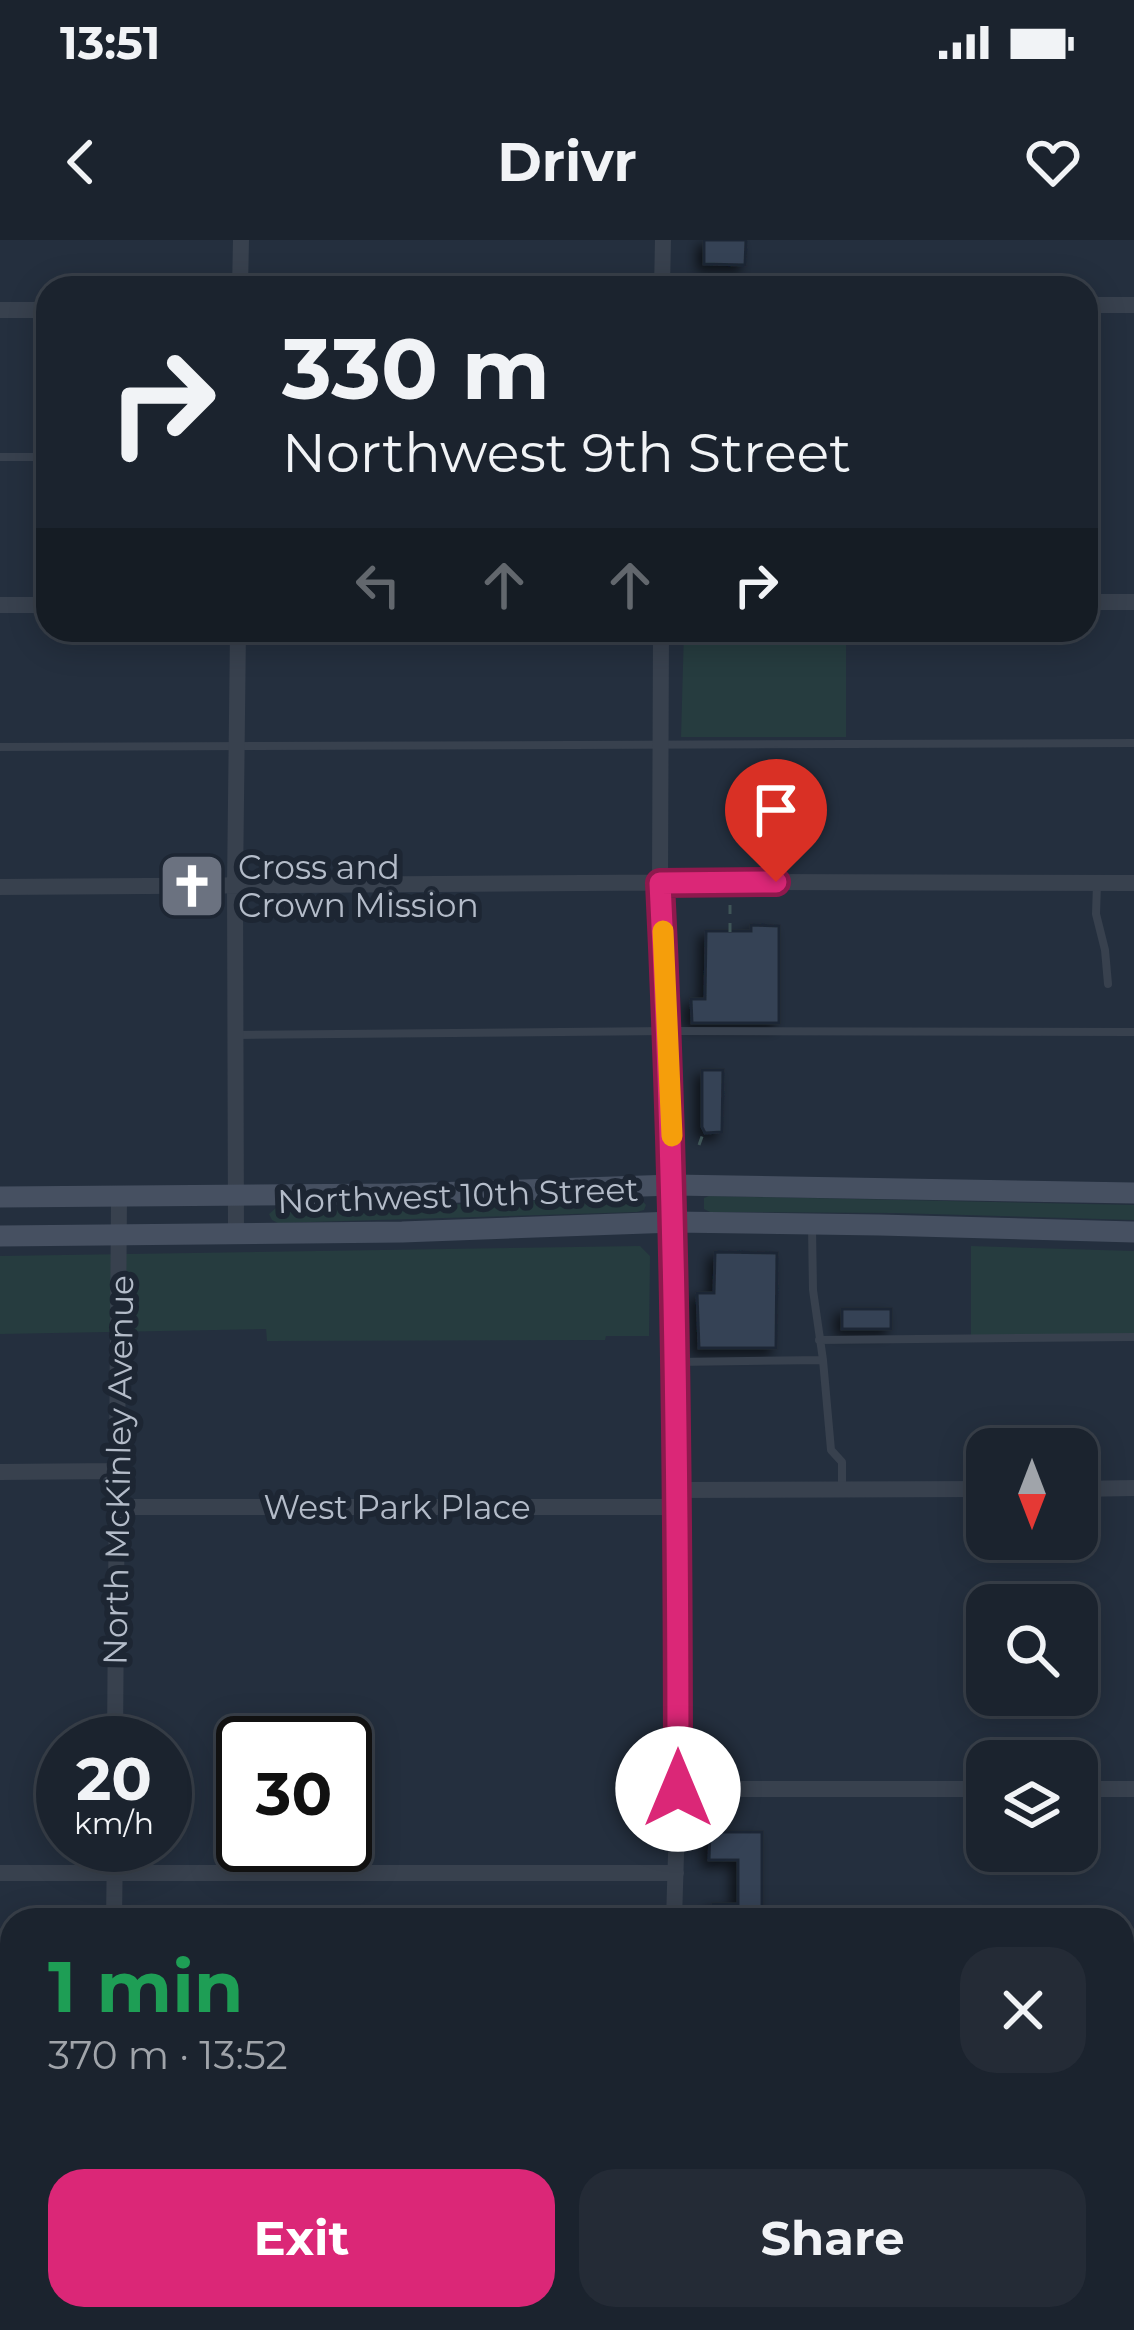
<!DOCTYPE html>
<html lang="en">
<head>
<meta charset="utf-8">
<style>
  body { margin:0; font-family:Montserrat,sans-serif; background:#242b36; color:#f1f3f6; height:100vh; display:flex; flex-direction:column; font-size:45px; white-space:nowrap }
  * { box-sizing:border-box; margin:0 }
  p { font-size:39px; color:#a0a4aa }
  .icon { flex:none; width:66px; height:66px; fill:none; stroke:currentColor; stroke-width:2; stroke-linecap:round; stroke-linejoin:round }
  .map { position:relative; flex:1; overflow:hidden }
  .side { position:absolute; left:0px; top:1668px; width:1134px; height:423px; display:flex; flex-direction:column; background:#1b232e; border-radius:36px 36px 0 0; box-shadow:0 6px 30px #0003,0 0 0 3px #39404a }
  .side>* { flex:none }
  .hud { position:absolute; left:36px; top:36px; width:1062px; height:366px; border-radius:36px; box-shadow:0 6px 30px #0003,0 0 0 3px #39404a; background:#1b232e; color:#f1f3f6; overflow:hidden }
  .needle { width:78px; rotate:180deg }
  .buttons { position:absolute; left:966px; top:1188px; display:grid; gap:24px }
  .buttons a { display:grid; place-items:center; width:132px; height:132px; border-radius:24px; background:#1b232e; box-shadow:0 6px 30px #0003,0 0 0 3px #39404a; font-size:60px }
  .speed { position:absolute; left:36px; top:1476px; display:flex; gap:24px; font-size:60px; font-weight:700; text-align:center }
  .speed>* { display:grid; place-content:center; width:156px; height:156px; border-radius:50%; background:#1b232e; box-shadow:0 6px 30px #0003,0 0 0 3px #39404a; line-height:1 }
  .speed small { font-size:30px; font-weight:400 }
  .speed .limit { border:6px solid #111; border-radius:18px; background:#fff; color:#111 }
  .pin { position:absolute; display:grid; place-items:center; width:102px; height:102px; color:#fff; margin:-123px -51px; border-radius:50% 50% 50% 0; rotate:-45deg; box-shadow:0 0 12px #0007 }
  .pin .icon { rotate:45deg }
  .me { position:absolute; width:132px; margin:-66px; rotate:0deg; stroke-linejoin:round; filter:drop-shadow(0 0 9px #0008) }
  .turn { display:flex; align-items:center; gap:42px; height:252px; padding:0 48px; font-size:54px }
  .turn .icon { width:156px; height:156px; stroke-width:2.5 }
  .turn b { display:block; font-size:84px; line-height:102px }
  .lanes { display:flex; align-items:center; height:114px; padding:0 48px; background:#0003; justify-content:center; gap:60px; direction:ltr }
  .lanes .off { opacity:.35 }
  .round { display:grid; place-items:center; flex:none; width:126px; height:126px; border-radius:36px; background:#242b36 }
  .summary { display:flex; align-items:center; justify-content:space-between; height:204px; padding:0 48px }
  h1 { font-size:72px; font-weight:700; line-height:90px; color:#1e9e55 }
  .cta { display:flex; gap:24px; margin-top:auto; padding:24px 48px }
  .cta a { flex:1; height:138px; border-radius:36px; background:#db2777; color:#fff; font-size:48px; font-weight:700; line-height:138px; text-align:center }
  .cta a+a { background:#242b36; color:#f1f3f6 }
  .status { display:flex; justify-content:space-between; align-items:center; height:84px; padding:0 60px; background:#1b232e; direction:ltr }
  .status svg { height:33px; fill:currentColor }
  header { display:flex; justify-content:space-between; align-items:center; height:156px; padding:0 48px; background:#1b232e; font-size:54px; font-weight:700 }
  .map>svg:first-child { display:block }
  .green { fill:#263c3f }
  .building { fill:#364354; stroke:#1f2835; stroke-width:3; filter:url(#shadow) }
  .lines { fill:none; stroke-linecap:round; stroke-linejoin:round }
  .path { stroke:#3f5557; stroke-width:3; stroke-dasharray:9 9; stroke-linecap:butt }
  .lane { stroke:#38414e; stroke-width:8 }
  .street { stroke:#38414e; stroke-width:16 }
  .secondary { stroke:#465061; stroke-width:21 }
  .route-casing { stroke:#8e194d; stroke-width:30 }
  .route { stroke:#db2777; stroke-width:21 }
  .slow { stroke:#f59e0b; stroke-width:21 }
  .labels { text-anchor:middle; stroke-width:12; stroke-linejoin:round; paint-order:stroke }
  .poi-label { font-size:33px; fill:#b4bcc9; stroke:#1d2633; text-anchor:start }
  .street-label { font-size:33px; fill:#b4bcc9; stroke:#1d2633 }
</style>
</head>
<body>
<div class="status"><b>13:51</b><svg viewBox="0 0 49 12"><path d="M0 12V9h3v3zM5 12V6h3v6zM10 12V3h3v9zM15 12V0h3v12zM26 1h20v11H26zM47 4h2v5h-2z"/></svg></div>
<header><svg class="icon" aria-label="back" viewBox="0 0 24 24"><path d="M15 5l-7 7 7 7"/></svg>Drivr<svg class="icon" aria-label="heart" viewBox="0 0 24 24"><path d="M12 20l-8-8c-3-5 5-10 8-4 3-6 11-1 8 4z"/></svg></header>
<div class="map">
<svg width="1134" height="2090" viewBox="0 0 1134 2090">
  <defs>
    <filter id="shadow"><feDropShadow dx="-6" dy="6" stdDeviation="6" flood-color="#0009"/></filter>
  </defs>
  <rect width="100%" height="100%" fill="#242f3e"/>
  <!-- green -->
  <path class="green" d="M684,390h162v107h-165z
    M638,956l8,9 -2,5 -7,2 -359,11 -6,-3 -3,-6 8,-7 167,-2z
    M709,956l425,9v15l-240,-7 -184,-1 -6,-3v-11z
    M640,1006l10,10 -1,80h-43l-1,4 -338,1 -1,-12 -266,5v-78z
    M971,1006l163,5v84h-163z
    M0,1778h12v301h86v11h-98z"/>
  <!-- building -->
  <path class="building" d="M704,0h42l-1,25 -41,-1z
    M751,685l28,1v97h-87l-1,-24h14l1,-68h45z
    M702,830h21l-1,62 -17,1 -3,-6z
    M715,1012l62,1 -1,95h-77l-2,-55h17z
    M842,1069h49v20h-49z
    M710,1592h52v88h-49v-16h25v-44h-29z"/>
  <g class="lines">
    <!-- path -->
    <path class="path" d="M730,692v-35
      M699,905l5,-14
      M0,2045h12
      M16,2090v-11"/>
    <!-- lane -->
    <path class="lane" d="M0,217h48
      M0,507l1134,-4
      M1097,644l-1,30 9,36 3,34
      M236,795l432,-4 466,1
      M812,987l1,63 10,70 8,90 11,12v26
      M819,1100l315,-3
      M676,1122l147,-2"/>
    <!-- street -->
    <path class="street" d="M240,48l1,-48
      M662,48l1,-48
      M1086,65h48
      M0,70h48
      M1086,362h48
      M0,365h48
      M661,390l-1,253 12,265 7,359 -1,282 -4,131
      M0,647l731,-5 403,1
      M236,994l-1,-348 3,-256
      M0,1232l117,-1
      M1077,1249l57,-1
      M678,1250l309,-1
      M116,1267h563
      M115,1503l4,-547
      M678,1549h309
      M1077,1549h57
      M0,1633h676
      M114,1680l1,-75
      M1122,1851h12
      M892,2079l1,11
      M107,2090l1,-11
      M661,2090v-11"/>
    <!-- secondary -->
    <path class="secondary" d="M0,957l401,-3 272,-9 461,8
      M0,996l402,-4 272,-10 206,3 254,7"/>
  </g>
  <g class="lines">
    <!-- route casing -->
    <g class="route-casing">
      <path id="route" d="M678,1549c0,-303 -3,-604 -18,-906l116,-1"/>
    </g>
    <!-- route -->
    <use href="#route" class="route"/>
    <!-- slow -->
    <path class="slow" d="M663,691l9,205"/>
  </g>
  <!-- icons -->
  <defs>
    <g id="church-square" transform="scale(3.45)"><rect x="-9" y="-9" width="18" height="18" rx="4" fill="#6b7280" stroke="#1d2633"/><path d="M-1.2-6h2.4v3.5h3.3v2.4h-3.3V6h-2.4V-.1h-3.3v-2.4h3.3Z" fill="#fff"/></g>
  </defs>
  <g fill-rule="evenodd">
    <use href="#church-square" x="192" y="646"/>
  </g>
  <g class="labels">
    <!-- poi labels -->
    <g class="poi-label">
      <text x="238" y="639">Cross and<tspan x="238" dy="38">Crown Mission</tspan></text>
    </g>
    <!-- street labels -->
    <g class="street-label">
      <text transform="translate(458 955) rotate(-2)" y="12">Northwest 10th Street</text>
      <text transform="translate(118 1230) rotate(-89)" y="12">North McKinley Avenue</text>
      <text x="397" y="1279">West Park Place</text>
    </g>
  </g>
</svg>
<div class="buttons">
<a><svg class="needle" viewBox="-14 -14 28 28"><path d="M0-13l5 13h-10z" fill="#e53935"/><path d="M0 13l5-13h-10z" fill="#a0a4aa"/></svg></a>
<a><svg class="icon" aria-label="search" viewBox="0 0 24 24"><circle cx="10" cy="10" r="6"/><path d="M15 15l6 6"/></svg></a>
<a><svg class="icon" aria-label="layers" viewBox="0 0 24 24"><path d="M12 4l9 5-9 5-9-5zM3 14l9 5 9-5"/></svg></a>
</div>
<div class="speed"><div>20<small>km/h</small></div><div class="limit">30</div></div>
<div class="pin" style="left:776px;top:642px;background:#d93025"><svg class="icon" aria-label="arrive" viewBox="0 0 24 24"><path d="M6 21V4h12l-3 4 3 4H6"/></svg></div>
<svg class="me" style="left:678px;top:1549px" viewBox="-20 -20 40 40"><circle r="19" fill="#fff"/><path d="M0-13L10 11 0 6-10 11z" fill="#db2777"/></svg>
<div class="hud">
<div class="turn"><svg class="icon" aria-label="right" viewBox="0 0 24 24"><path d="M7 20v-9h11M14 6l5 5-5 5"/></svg><div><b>330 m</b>Northwest 9th Street</div></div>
<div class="lanes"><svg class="icon off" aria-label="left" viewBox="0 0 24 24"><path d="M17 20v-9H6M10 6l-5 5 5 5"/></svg><svg class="icon off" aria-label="ahead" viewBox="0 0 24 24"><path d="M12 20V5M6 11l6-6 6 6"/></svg><svg class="icon off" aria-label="ahead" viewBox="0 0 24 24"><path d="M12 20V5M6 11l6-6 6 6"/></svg><svg class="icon" aria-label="right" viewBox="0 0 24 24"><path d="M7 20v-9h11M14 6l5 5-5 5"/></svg></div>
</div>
<section class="side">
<div class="summary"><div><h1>1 min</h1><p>370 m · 13:52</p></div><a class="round"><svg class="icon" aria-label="close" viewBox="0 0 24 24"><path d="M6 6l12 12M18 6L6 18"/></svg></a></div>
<div class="cta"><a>Exit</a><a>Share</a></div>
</section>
</div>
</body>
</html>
